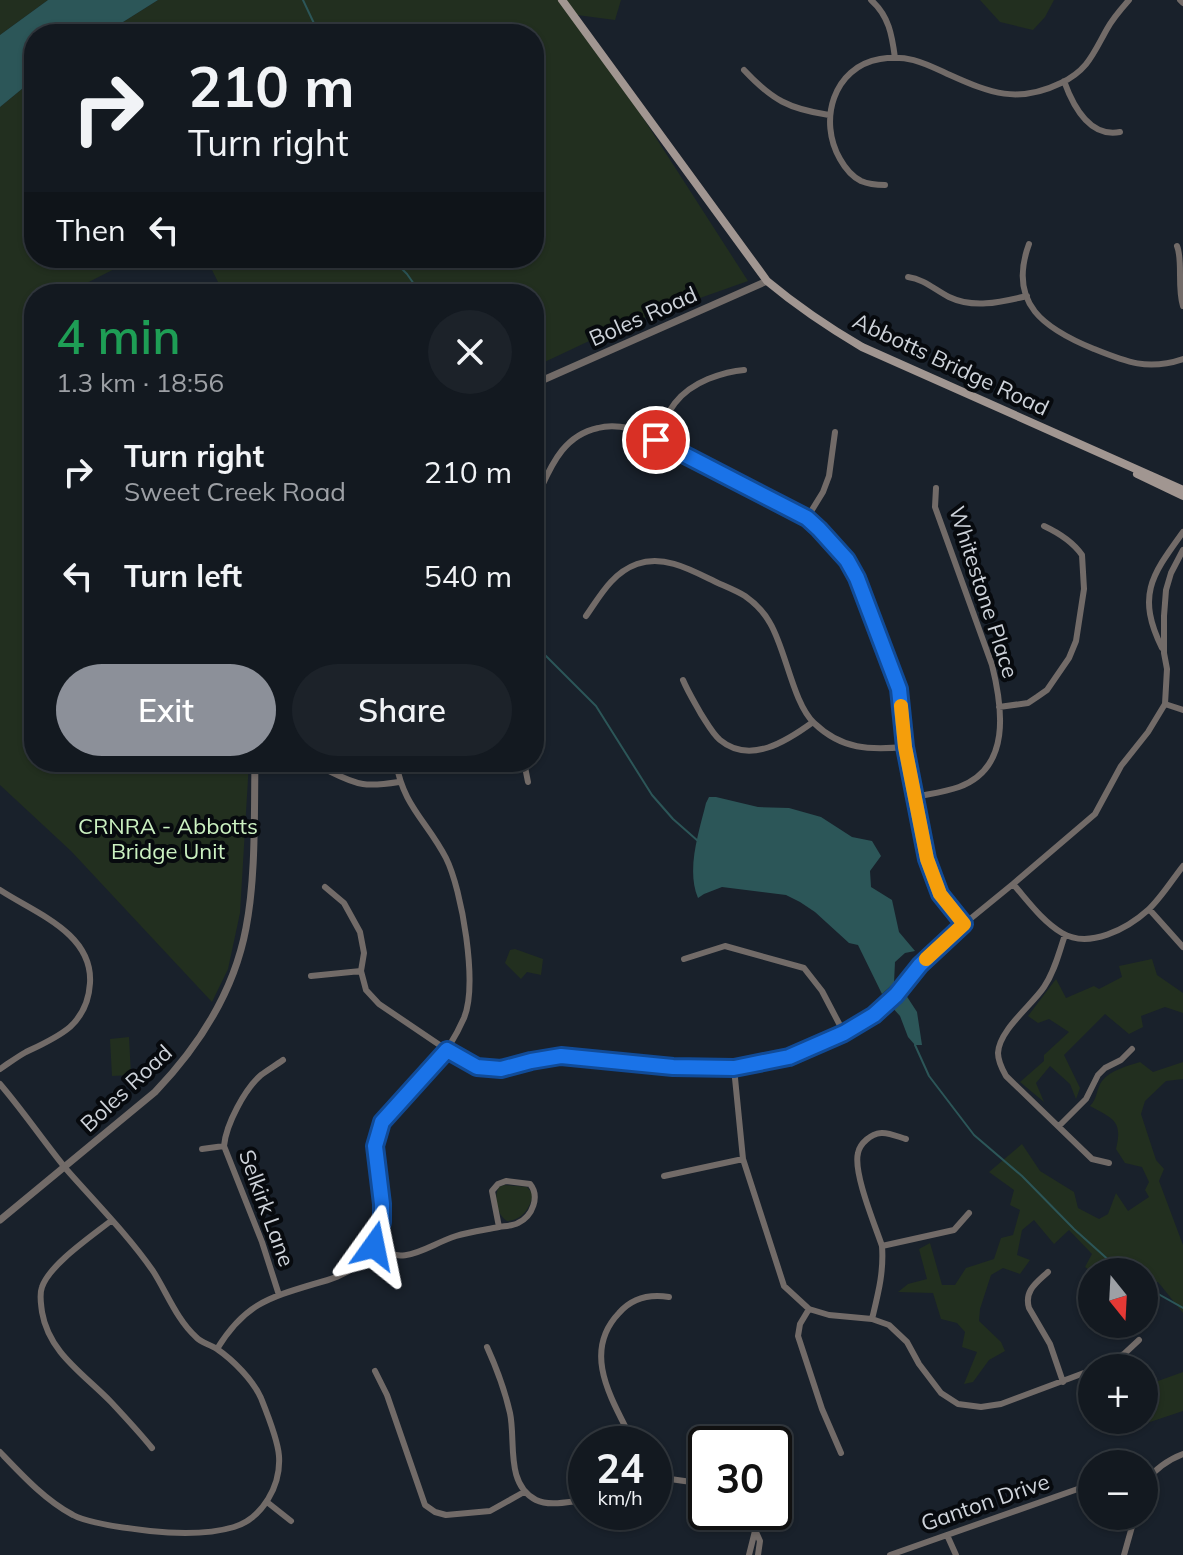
<!DOCTYPE html>
<html lang="en">
<head>
<meta charset="utf-8">
<style>
  body { margin:0; font-family:Mulish,sans-serif; background:#1c2229; color:#f1f3f6; height:100vh; display:flex; flex-direction:column; font-size:30px; white-space:nowrap }
  * { box-sizing:border-box; margin:0 }
  p { font-size:26px; color:#9da0a5 }
  .icon { flex:none; width:44px; height:44px; fill:none; stroke:currentColor; stroke-width:2; stroke-linecap:round; stroke-linejoin:round }
  .map { position:relative; flex:1; overflow:hidden }
  .sheet { position:absolute; left:24px; top:284px; width:520px; height:488px; display:flex; flex-direction:column; background:#131920; border-radius:32px; box-shadow:0 2px 6px #0004,0 0 0 2px #32383e }
  .sheet>* { flex:none }
  .hud { position:absolute; left:24px; top:24px; width:520px; height:244px; border-radius:32px; box-shadow:0 2px 6px #0004,0 0 0 2px #32383e; background:#131920; color:#f1f3f6; overflow:hidden }
  .needle { width:52px; rotate:162deg }
  .buttons { position:absolute; left:1078px; top:1258px; display:grid; gap:16px }
  .buttons a { display:grid; place-items:center; width:80px; height:80px; border-radius:50%; background:#131920; box-shadow:0 2px 6px #0004,0 0 0 2px #32383e; font-size:40px }
  .speed { position:absolute; left:568px; top:1426px; display:flex; gap:16px; font-size:40px; font-weight:700; text-align:center }
  .speed>* { display:grid; place-content:center; width:104px; height:104px; border-radius:50%; background:#131920; box-shadow:0 2px 6px #0004,0 0 0 2px #32383e; line-height:1 }
  .speed small { font-size:20px; font-weight:400 }
  .speed .limit { border:4px solid #111; border-radius:12px; background:#fff; color:#111 }
  .pin { position:absolute; display:grid; place-items:center; width:68px; height:68px; color:#fff; margin:-34px; border:4px solid #fff; border-radius:50%; box-shadow:0 2px 8px #0007 }
  .me { position:absolute; width:88px; margin:-44px; rotate:12deg; stroke-linejoin:round; filter:drop-shadow(0 0 6px #0008) }
  .turn { display:flex; align-items:center; gap:28px; height:168px; padding:0 32px; font-size:36px }
  .turn .icon { width:104px; height:104px; stroke-width:2.5 }
  .turn b { display:block; font-size:56px; line-height:68px }
  .then { display:flex; align-items:center; height:76px; padding:0 32px; background:#0003; gap:16px; font-size:30px }
  .round { display:grid; place-items:center; flex:none; width:84px; height:84px; border-radius:42px; background:#1c2229 }
  .headline { display:flex; align-items:center; justify-content:space-between; height:136px; padding:0 32px }
  h1 { font-size:48px; font-weight:600; line-height:60px; color:#1e9e55 }
  .action { display:flex; gap:16px; margin-top:auto; padding:16px 32px }
  .action a { flex:1; height:92px; border-radius:48px; background:#8c9099; color:#fff; font-size:32px; font-weight:600; line-height:92px; text-align:center }
  .action a+a { background:#1c2229; color:#f1f3f6 }
  ul { padding:0; list-style:none }
  li { display:flex; align-items:center; gap:24px; height:104px; padding:0 32px }
  li div { flex:1 }
  li b { display:block; font-size:30px }
  li em { font-style:normal }
  .map>svg:first-child { display:block }
  .green { fill:#222f1f }
  .water { fill:#2c5658 }
  .lines { fill:none; stroke-linecap:round; stroke-linejoin:round }
  .stream { stroke:#2c5658; stroke-width:2 }
  .minor { stroke:#726b68; stroke-width:6 }
  .tertiary { stroke:#726b68; stroke-width:7 }
  .secondary { stroke:#a19691; stroke-width:8 }
  .route-casing { stroke:#114b97; stroke-width:20 }
  .route { stroke:#1a73e8; stroke-width:14 }
  .slow { stroke:#f59e0b; stroke-width:14 }
  .labels { text-anchor:middle; stroke-width:8; stroke-linejoin:round; paint-order:stroke }
  .street-label { font-size:22px; fill:#ced3da; stroke:#070a0e }
  .park-label { font-size:22px; fill:#cbf1c1; stroke:#070a0e }
</style>
</head>
<body>
<div class="map">
<svg width="1183" height="1555" viewBox="0 0 1183 1555">
  <rect width="100%" height="100%" fill="#19212b"/>
  <!-- green -->
  <path class="green" d="M0,0h48l-48,35z
    M158,0h463l-6,20 -38,-5 171,266 -127,45 -87,41v-73h-310l-18,-36h328v-224h-430z
    M980,0h74l-9,17 -12,13 -33,-8z
    M34,79v179h102l-61,31 2,5h-43v468h215l-9,151 -12,56 -16,33 -141,-151 -71,-66v-678z
    M515,949l28,10 -2,16 -14,-3 -6,7 -16,-16 5,-13z
    M1152,959l5,16 26,18v20l-18,-6 -24,9 2,11 -14,7 -24,-20 -41,41 16,33 -4,11 -6,-15 -20,-18 -14,17 8,19 -24,-20 24,-21v-6l25,-23 -20,-13 -11,4 -10,-7 28,-37 10,19 28,-12 5,3 23,-12 -3,-11z
    M129,1037l2,38 -19,1 -2,-37z
    M1140,1062l13,10 30,-10v17l-17,2 -21,20 -4,13 15,46 8,9 -5,12 24,64v68l-25,-31 -14,2v-12h-52l-7,-5 7,-13 -23,-24 -15,14 -20,-24 -12,10 -5,25 13,5 -10,14 -17,-6 -12,7 -11,34 -1,12 22,21 4,9 -16,9 -16,22 -9,2 13,-32 -15,-5 3,-15 -8,-9 -16,-4 -8,-26 -35,-1 10,-8 19,-5 -8,-30 11,-6 12,42h13l11,-17 28,-9 7,-21 12,-3 7,-25 -10,-5 4,-15 -25,-18 33,-28 18,27 34,21 4,16 21,11 9,-5 8,-21 12,18 21,-14 -4,-7 4,-8 -7,-15 -17,-4 -9,-14c7,-29 -3,-30 -26,-43 8,-8 6,-17 12,-25 8,-11 26,-15 38,-19z
    M504,1185l23,2 6,7c-3,15 -11,26 -26,27 -10,-6 -14,-24 -8,-34z
    M1183,1372v39l-45,15 -3,-6h9v-34z"/>
  <!-- water -->
  <path class="water" d="M48,0h110l-54,34h-70v45l-34,28v-72z
    M709,797h7l42,10 31,1 32,9 31,20 20,4 9,15 -11,15 1,16 21,13 7,32 16,19 -10,2 -10,9 -1,21 -12,11 -24,-49 -9,-2 -34,-31 -15,-10 -14,-7 -64,-8 -18,7 -6,4c-12,-28 1,-66 8,-95z
    M904,992l13,20 5,33h-7l-7,-8 -8,-21 -9,-10z"/>
  <g class="lines">
    <!-- stream -->
    <path class="stream" d="M303,0l16,34
      M391,258l16,16 14,20
      M534,644l62,62 56,89 21,24 25,22
      M915,1045l14,31 45,59 48,41 52,53 48,43
      M1144,1286l39,22"/>
    <!-- minor -->
    <path class="minor" d="M871,0c18,16 21,35 24,58
      M1180,0l3,3
      M744,70c28,30 45,39 85,45
      M1064,81c9,25 25,57 56,51
      M885,185c-8,0 -17,-1 -24,-4 -10,-5 -16,-13 -21,-22 -22,-38 -7,-92 40,-100 29,-5 46,5 70,16 40,18 68,29 111,8 27,-13 32,-29 46,-54 6,-11 14,-20 22,-29
      M1029,244c-22,60 16,85 65,105 32,13 54,22 89,10
      M1177,246c6,14 0,41 6,60
      M908,277c16,2 27,13 41,20 25,12 52,5 78,-1
      M656,440c12,-30 21,-48 52,-61 13,-5 22,-8 36,-9
      M541,488c12,-27 25,-53 57,-60 10,-3 21,-2 31,0 21,6 42,20 62,30 38,20 77,40 116,60l40,42 10,18 42,111 6,58 22,112 13,35 24,30
      M807,518l16,-26 6,-16 6,-44
      M586,616c14,-20 26,-43 51,-52 28,-10 56,7 81,19 9,4 19,8 27,13 10,7 19,16 25,27 16,27 23,80 44,100 28,27 56,27 91,24
      M1162,648c-26,-53 -10,-73 21,-116
      M683,680c5,12 12,23 18,34 6,9 11,19 19,26 30,25 67,1 93,-18
      M1165,704l18,6
      M999,707l29,-4 9,-6 10,-7 22,-32 7,-17 8,-52 -2,-34c-9,-13 -23,-22 -38,-29
      M524,762l4,20
      M329,771c30,15 37,16 70,11
      M915,797c14,-3 30,-5 44,-10 52,-19 44,-78 33,-122l-57,-158 1,-19
      M1013,884c15,17 29,37 49,49 27,16 65,-4 86,-23 13,-12 24,-30 35,-44
      M325,887l19,16 16,29 4,21 -3,18 5,19 13,14 68,46 30,17 24,2 30,-8 30,-5 112,11 61,1 55,-11 55,-24 30,-18 22,-20 24,-30 44,-41 49,-40 82,-70 26,-48 27,-34 17,-28 2,-35 -3,-16v-37l2,-26 5,-17 12,-23
      M0,890c35,23 93,43 90,93 -1,17 -8,33 -20,44 -13,11 -29,18 -44,25 -9,5 -17,11 -26,17
      M1149,909l34,38
      M1065,935c-6,17 -10,36 -21,52 -12,18 -45,43 -46,66 0,8 4,16 8,23l86,83 17,4
      M684,959l41,-13 79,22 18,23 22,42
      M311,976l50,-5
      M734,1068l9,91 41,127 25,23 20,6 43,4 17,6 18,17 12,22 22,29 17,11 23,3 20,-3 91,-34
      M0,1084c24,28 44,58 67,86 29,33 61,65 86,101 14,22 24,49 43,66 5,6 14,7 21,12 16,11 36,31 44,49 6,15 17,42 18,58 2,29 -16,62 -45,71 -27,8 -57,7 -84,4 -17,-2 -63,-8 -77,-16 -28,-15 -51,-40 -73,-63
      M1059,1126l27,-27 12,-24 7,-7 16,-8 11,-11
      M202,1149l22,-3
      M664,1176l79,-17
      M506,1181l24,3c10,12 3,32 -12,39 -5,3 -13,3 -19,4l-7,-36 6,-7z
      M112,1220c-20,16 -62,44 -70,67 -3,8 -1,16 0,25 7,41 42,62 69,90 14,15 28,30 41,46
      M374,1246c31,22 51,0 82,-10 13,-4 28,-6 43,-9
      M882,1246l72,-16 15,-17
      M1048,1272c-12,11 -24,19 -19,36l21,36 13,38
      M279,1295l-17,-53 -38,-96c2,-22 21,-57 37,-71 7,-5 15,-10 22,-15
      M809,1309l-9,15 -2,12 24,73 19,44
      M872,1319c6,-25 12,-47 10,-73 -7,-21 -29,-73 -24,-93 2,-10 13,-19 23,-20 7,-1 18,4 25,6
      M487,1347c10,22 18,44 23,66 6,28 -5,71 26,87 14,7 35,1 50,0
      M217,1349c27,-44 50,-51 97,-65 15,-4 32,-9 44,-20 34,-31 22,-61 18,-101 0,-8 -2,-16 1,-24 1,-5 2,-13 5,-17 9,-18 36,-38 50,-53 13,-15 24,-33 32,-51 14,-34 -2,-128 -18,-160 -19,-37 -43,-52 -50,-96
      M1097,1368l27,-14 15,-14
      M375,1371l12,24 38,110 10,7 11,3 44,-4 34,-19
      M634,1444c-20,-42 -54,-90 -15,-131 14,-16 31,-19 50,-16
      M654,1472l16,7 36,5
      M1144,1483c11,-14 23,-23 39,-29
      M267,1502l24,19
      M747,1512l13,29 -2,14
      M947,1535l9,20
      M749,1555l6,-24
      M890,1555l202,-71
      M1124,1555l11,-39"/>
    <!-- tertiary -->
    <path class="tertiary" d="M534,384l233,-103
      M0,1220l155,-128c44,-46 79,-100 91,-164 10,-52 8,-113 9,-166"/>
    <!-- secondary -->
    <path class="secondary" d="M562,0l205,281c30,25 61,46 95,66l321,143
      M1137,474l46,22"/>
  </g>
  <g class="lines">
    <!-- route casing -->
    <g class="route-casing">
      <path id="route" d="M374,1246l8,-24v-18l-7,-58 7,-24 65,-72 30,17 24,2 30,-8 30,-5 112,11 61,1 55,-11 55,-24 30,-18 22,-20 24,-30 44,-41 -24,-30 -13,-35 -22,-112 -6,-58 -42,-111 -10,-18 -28,-31 -12,-11 -151,-78"/>
    </g>
    <!-- route -->
    <use href="#route" class="route"/>
    <!-- slow -->
    <path class="slow" d="M901,706l4,41 22,112 13,35 24,30 -38,35"/>
  </g>
  <g class="labels">
    <!-- street labels -->
    <g class="street-label">
      <text transform="translate(643 316) rotate(-24)" y="8">Boles Road</text>
      <text transform="translate(951 364) rotate(25)" y="8">Abbotts Bridge Road</text>
      <text transform="translate(984 592) rotate(72)" y="8">Whitestone Place</text>
      <text transform="translate(126 1088) rotate(-43)" y="8">Boles Road</text>
      <text transform="translate(267 1208) rotate(70)" y="8">Selkirk Lane</text>
      <text transform="translate(985 1502) rotate(-19)" y="8">Ganton Drive</text>
    </g>
    <!-- park labels -->
    <g class="park-label">
      <text x="168" y="834">CRNRA - Abbotts<tspan x="168" dy="25">Bridge Unit</tspan></text>
    </g>
  </g>
</svg>
<div class="buttons">
<a><svg class="needle" viewBox="-14 -14 28 28"><path d="M0-13l5 13h-10z" fill="#e53935"/><path d="M0 13l5-13h-10z" fill="#9da0a5"/></svg></a>
<a>+</a>
<a>−</a>
</div>
<div class="speed"><div>24<small>km/h</small></div><div class="limit">30</div></div>
<div class="pin" style="left:656px;top:440px;background:#d93025"><svg class="icon" aria-label="arrive" viewBox="0 0 24 24"><path d="M6 21V4h12l-3 4 3 4H6"/></svg></div>
<svg class="me" style="left:374px;top:1246px" viewBox="-20 -20 40 40"><path d="M0-17L14 15 0 8-14 15z" fill="#1a73e8" stroke="#fff" stroke-width="4"/></svg>
<div class="hud">
<div class="turn"><svg class="icon" aria-label="right" viewBox="0 0 24 24"><path d="M7 20v-9h11M14 6l5 5-5 5"/></svg><div><b>210 m</b>Turn right</div></div>
<div class="then">Then<svg class="icon" aria-label="left" viewBox="0 0 24 24"><path d="M17 20v-9H6M10 6l-5 5 5 5"/></svg></div>
</div>
<section class="sheet">
<div class="headline"><div><h1>4 min</h1><p>1.3 km · 18:56</p></div><a class="round"><svg class="icon" aria-label="close" viewBox="0 0 24 24"><path d="M6 6l12 12M18 6L6 18"/></svg></a></div>
<ul>
<li><svg class="icon" aria-label="right" viewBox="0 0 24 24"><path d="M7 20v-9h11M14 6l5 5-5 5"/></svg><div><b>Turn right</b><p>Sweet Creek Road</p></div><em>210 m</em></li>
<li><svg class="icon" aria-label="left" viewBox="0 0 24 24"><path d="M17 20v-9H6M10 6l-5 5 5 5"/></svg><div><b>Turn left</b></div><em>540 m</em></li>
</ul>
<div class="action"><a>Exit</a><a>Share</a></div>
</section>
</div>
</body>
</html>
